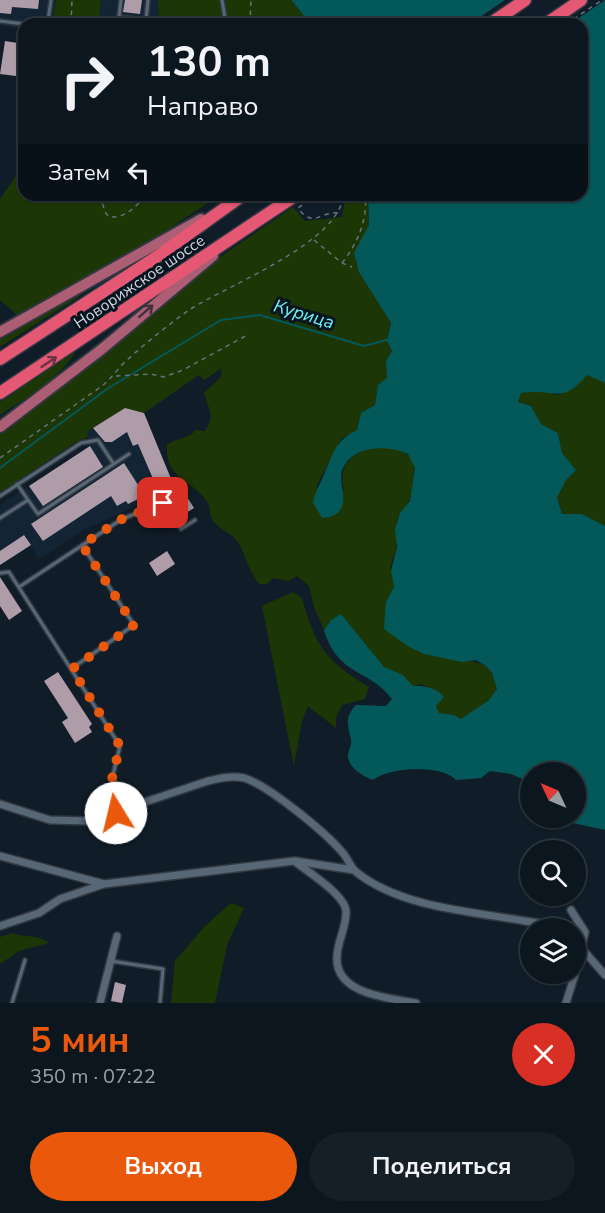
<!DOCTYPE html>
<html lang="ru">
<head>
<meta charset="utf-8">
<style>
  body { margin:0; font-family:"Nunito Sans",sans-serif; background:#151f27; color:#f1f3f6; height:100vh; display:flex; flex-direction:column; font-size:22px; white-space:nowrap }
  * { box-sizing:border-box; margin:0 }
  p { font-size:20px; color:#9a9fa4 }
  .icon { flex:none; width:33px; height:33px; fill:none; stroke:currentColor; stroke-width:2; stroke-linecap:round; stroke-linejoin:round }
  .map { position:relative; height:1003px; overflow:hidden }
  .panel { display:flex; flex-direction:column; background:#0c161e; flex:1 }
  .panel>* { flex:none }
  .hud { position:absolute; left:18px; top:18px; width:570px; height:183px; border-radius:18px; box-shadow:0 2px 4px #0004,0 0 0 2px #2c353c; background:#0c161e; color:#f1f3f6; overflow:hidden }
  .needle { width:39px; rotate:314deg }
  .buttons { position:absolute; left:520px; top:762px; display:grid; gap:12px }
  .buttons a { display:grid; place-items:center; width:66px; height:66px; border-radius:50%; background:#0c161e; box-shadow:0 2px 4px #0004,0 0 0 2px #2c353c; font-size:30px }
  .pin { position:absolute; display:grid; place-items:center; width:51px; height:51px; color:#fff; margin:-26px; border-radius:12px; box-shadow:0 3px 9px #0006 }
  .me { position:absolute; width:66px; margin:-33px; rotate:351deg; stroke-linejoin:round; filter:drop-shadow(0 0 4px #0008) }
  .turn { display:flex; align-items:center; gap:21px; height:126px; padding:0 30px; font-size:27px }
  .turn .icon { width:78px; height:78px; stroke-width:2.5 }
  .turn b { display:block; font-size:42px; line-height:51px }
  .then { display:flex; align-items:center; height:57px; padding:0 30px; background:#0003; gap:12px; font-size:22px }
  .round { display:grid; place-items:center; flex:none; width:63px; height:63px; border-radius:32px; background:#151f27 }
  .summary { display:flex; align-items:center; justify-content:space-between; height:102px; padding:0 30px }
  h1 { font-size:36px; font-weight:700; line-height:45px; color:#ea580c }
  .cta { display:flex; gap:12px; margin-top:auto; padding:12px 30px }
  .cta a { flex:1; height:69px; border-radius:36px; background:#ea580c; color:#fff; font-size:24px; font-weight:700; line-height:69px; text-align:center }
  .cta a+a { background:#151f27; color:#f1f3f6 }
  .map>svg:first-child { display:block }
  .built { fill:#132435 }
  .green { fill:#1d3605 }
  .water { fill:#035959 }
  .pier { fill:#101d28 }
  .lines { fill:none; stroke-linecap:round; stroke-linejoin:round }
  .stream { stroke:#035959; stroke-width:2 }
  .building { fill:#af9ca9 }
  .service-casing { stroke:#323842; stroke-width:6 }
  .minor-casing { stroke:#323842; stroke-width:10 }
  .primary-casing { stroke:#323842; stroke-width:14 }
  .motorway-casing { stroke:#323842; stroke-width:15 }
  .path { stroke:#67727b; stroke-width:1.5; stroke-dasharray:4.5 4.5; stroke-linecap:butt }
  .service { stroke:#586775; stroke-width:3 }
  .minor { stroke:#586775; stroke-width:7 }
  .primary { stroke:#ac5e74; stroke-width:10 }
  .motorway { stroke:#e45874; stroke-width:12 }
  .oneway { stroke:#412e3d }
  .oneway2 { stroke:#6b3345 }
  .route { stroke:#ea580c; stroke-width:10; stroke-dasharray:0 18 }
  .labels { text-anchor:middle; stroke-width:6; stroke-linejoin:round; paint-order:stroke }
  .street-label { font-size:16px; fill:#ccd4dc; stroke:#08141f }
  .water-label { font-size:18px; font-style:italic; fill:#6cf4f4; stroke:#08141f }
</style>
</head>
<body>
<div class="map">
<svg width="605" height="1003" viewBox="0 0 605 1003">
  <rect width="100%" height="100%" fill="#101d28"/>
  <!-- built -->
  <path class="built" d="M0,0h56l-4,24h-28v5l-24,-3z
    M101,0h57l1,24h-30l-31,-5z
    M125,408l19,5 30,75 -91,42 -44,29 -9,-14 -30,20v-60l90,-59 -4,-14z"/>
  <!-- green -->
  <path class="green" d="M56,0h45l-2,19 30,5h-77z
    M158,0h133l14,17 1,7h-147z
    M24,164v31h196l-84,56 -118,65 -18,-16v-101z
    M346,195h22l1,30 -12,42 34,56 -4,17 5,11 -6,10 1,17 -9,8 -3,19 -14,8 -4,17 -15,8 -26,49 28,3c-13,-48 58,-52 69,-29 3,6 -1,35 -4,40 -3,8 -10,11 -12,20 -3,9 1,18 -1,27 -1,7 -6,14 -5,22 1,6 3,11 3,18l-8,14 64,56c25,7 40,-3 47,31l-8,11 -28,20 -7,-5 -15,-2 -3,-7 4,-13 -19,-9 -8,2 -29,-19 -35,-43 -18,-4 -7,10 -10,-23 -5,-21 -12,-10 -8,5 -16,-3 -6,6h-8c-10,-12 -13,-28 -21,-42 -6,-9 -18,-12 -25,-21 -4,-6 -2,-13 -5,-18 -15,-24 -43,-22 -41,-58 10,-8 20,-5 29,-15l9,1c11,-16 3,-22 -1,-38l17,-16 1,-9 -18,12 -5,-5 -55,38 -19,-5 -38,24 1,5 -12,5 -76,51v-61l93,-68 114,-98 86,-59 12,14 37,-4z
    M80,295l-1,2 -79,50v-10z
    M76,351c-16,28 -50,47 -76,64v-13z
    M587,375l18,8v143l-23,-12h-20l-5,-16 9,-18 9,-10 -13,-17 -4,-20 -17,-8 -10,-19 -13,-4 3,-9 16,-3 22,5z
    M293,592l9,6c13,48 25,64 67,89l-4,12 -23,6 -6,12v11l-28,-22 -6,15 -8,45 -32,-160z
    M231,903l13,5 -17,37 -12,58h-44l4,-42 30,-35z
    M12,933c12,5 27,1 37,10l-30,8 -19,13v-27z"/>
  <!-- water -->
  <path class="water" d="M291,0h314v383l-18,-8c-27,31 -31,13 -66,18l-3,9 13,4 10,18 17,9 4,20 14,17 -10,10 -9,18 5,16h20l23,12v304l-32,-7 3,-5v-46h-45v17l-2,-7 -18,-8 -21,-3 -9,7 -25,2c-16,-16 -66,-13 -83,0 -11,-4 -26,-13 -25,-26 1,-5 4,-9 3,-14 -3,-16 -7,-22 5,-35l30,1 6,-7c-23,-31 -54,-22 -68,-69l7,-10 10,-6 43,53 19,8 10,11c10,-1 24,2 31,11l-8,9 3,7 15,2 7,4 28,-19 8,-11 -5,-16 -6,-7 -10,-6 -14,2 -38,-8 -15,-7 -25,-18 2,-27 8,-15 -3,-16 6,-24 -2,-18 5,-16 10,-12 5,-33 -7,-14c-20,-9 -52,-9 -64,12 -11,17 16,48 -22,52l-9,-15c2,-12 8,-20 12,-31 9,-20 11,-32 32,-42l4,-17 14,-8 3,-20 9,-7 -1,-17 6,-10 -5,-10 4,-18 -32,-51 -5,-19 15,-28 -1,-30h214v-171h-276l-1,-7z"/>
  <!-- pier -->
  <path class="pier" d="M505,0h100l-35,24h-100z"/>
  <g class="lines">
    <!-- stream -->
    <path class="stream" d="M0,468l107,-79 114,-69 39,-5 104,31 26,-7"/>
  </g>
  <!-- building -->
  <path class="building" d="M0,0h39l-1,9 -26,-2 -1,7 -11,-1z
    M125,0h17l-2,14 -17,-2z
    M5,41l19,3v33l-24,-3z
    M125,408l19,5 30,73 -14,6 -2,-3 -30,15 -2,-3 -9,5 -6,-10 -68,45 -12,-17 93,-61 16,25 14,-7 -16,-37 -5,2 -6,-14 -15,10h-7l-12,-14z
    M90,446l13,21 -60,39 -14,-20z
    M182,489l12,19 -8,5 -13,-18z
    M24,535l7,10 -31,20v-14z
    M167,551l8,13 -18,12 -8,-13z
    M0,577l22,34 -13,9 -9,-14z
    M58,672l34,52 -3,3 3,5 -17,11 -13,-21 6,-4 -24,-37z
    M115,982l11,3 -4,18 -11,-2z"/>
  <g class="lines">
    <!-- service casing -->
    <g class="service-casing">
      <path id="service" d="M121,0l-2,17 27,3 2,-20
        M222,0l4,24
        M0,21l24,3
        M45,24l3,-3 3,-21
        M17,484l11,16
        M0,496l81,-53 17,-3 15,23
        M0,518l28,-18 10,14 91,-60
        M82,545l52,80 -63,44 49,77 -9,37 5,29
        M0,573l9,-1 62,97
        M19,587l103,-68 41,-16 18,26 14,-9
        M111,961l52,8 -3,34
        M12,1003l13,-43"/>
    </g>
    <!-- minor casing -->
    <g class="minor-casing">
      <path id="minor" d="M0,804l50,16 38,1 120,-40c11,-3 24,-6 36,-3 24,7 81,54 98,74 5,5 8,14 13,19 52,43 143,41 206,57
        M0,856l104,28
        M295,861l59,9
        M571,910l14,22 -9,38
        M0,926l39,-13 21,-14 44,-15 190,-23c13,10 51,34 52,50 1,15 -9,31 -9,46 -2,37 51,41 79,46
        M576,942l29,33
        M100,1003l17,-67
        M566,1003l9,-29"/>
    </g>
    <!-- primary casing -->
    <g class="primary-casing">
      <path id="primary" d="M0,332l201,-113
        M0,427l102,-78 111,-93"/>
    </g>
    <!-- motorway casing -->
    <g class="motorway-casing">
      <path id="motorway" d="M490,24l35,-24
        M546,24l35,-24
        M0,359l158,-103 85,-61
        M0,393l296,-198"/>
    </g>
    <!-- path -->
    <path class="path" d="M71,24l1,-24
      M250,24l1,-24
      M472,24l9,-6
      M566,24l36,-24
      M100,195l5,17 4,5c18,1 25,-10 38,-22
      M317,195l-19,13c15,21 23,3 40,5
      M314,240l28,23 10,4
      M342,263c15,-19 26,-43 23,-68
      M116,376l35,-2 13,3 19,-7 66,-36
      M0,458l102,-72c10,-8 16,-18 25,-26 20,-18 41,-35 62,-50 37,-24 152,-68 154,-115"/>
    <!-- service -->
    <use href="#service" class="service"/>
    <!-- minor -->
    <use href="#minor" class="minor"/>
    <!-- primary -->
    <use href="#primary" class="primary"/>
    <!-- motorway -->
    <use href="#motorway" class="motorway"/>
  </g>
  <!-- one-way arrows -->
  <defs><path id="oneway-shaft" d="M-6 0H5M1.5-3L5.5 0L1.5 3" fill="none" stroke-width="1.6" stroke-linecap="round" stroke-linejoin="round" transform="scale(1.5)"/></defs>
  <use class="oneway" href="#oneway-shaft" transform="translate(146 311) rotate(-41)"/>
  <use class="oneway2" href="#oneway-shaft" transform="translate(49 362) rotate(-34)"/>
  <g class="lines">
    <!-- route -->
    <path class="route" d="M116,813l-5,-30 9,-37 -48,-77 62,-44 -52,-80 40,-26 41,-16"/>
  </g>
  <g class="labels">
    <!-- street labels -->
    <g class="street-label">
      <text transform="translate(139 281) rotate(-34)" y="6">Новорижское шоссе</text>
    </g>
    <!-- water labels -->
    <g class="water-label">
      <text transform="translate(304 314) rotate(17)" y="6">Курица</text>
    </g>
  </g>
</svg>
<div class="buttons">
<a><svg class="needle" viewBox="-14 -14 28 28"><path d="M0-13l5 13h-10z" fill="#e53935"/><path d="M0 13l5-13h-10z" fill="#9a9fa4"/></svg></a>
<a><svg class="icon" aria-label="search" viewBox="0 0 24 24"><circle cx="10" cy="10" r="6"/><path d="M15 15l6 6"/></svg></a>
<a><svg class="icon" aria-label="layers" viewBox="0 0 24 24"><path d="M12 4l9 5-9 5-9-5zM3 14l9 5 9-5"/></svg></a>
</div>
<div class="pin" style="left:163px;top:503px;background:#d93025"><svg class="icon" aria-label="arrive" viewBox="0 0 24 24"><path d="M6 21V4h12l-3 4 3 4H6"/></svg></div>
<svg class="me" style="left:116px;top:813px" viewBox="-20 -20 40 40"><circle r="19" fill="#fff"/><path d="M0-13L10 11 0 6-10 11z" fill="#ea580c"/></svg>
<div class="hud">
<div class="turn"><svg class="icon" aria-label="right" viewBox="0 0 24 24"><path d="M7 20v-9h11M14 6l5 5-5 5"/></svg><div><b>130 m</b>Направо</div></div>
<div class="then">Затем<svg class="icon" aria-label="left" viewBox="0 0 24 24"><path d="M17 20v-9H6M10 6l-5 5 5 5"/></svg></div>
</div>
</div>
<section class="panel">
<div class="summary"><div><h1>5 мин</h1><p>350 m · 07:22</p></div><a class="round" style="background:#d93025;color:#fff"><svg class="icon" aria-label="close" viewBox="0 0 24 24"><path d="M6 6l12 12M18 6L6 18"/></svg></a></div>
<div class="cta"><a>Выход</a><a>Поделиться</a></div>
</section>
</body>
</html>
